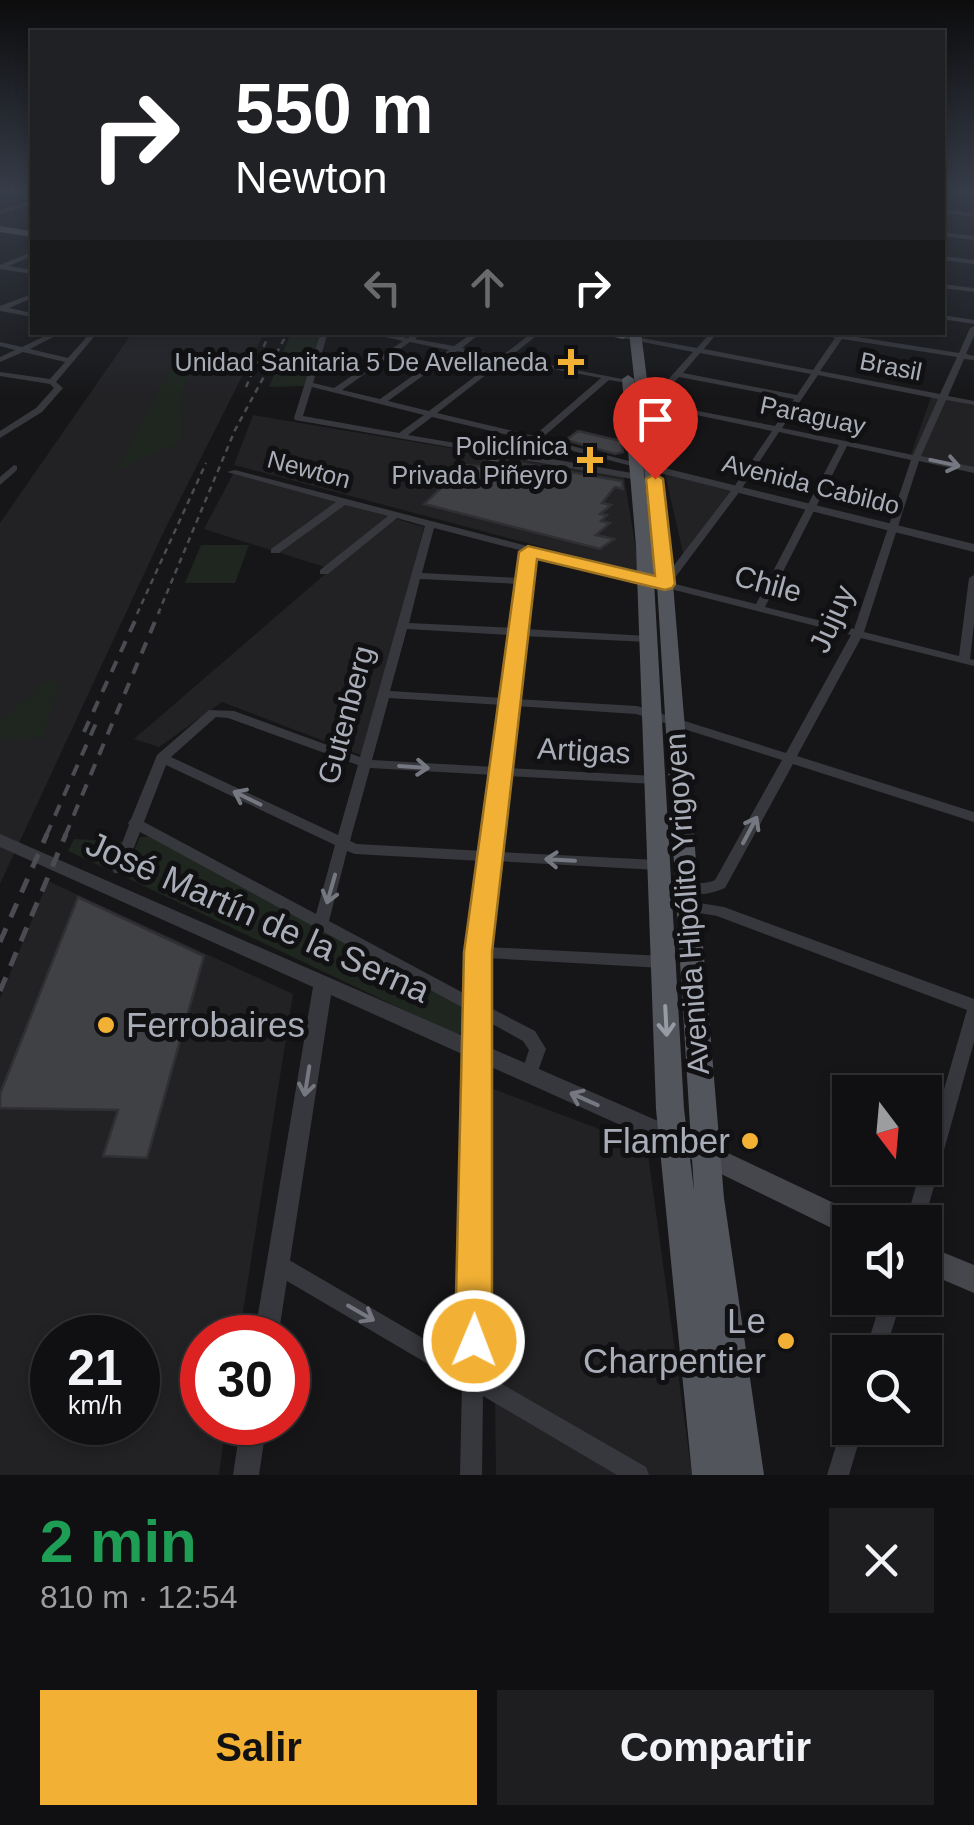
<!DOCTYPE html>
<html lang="es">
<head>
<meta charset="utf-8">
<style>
  body { margin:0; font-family:Arial,sans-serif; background:#1e1e20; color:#f1f3f6; height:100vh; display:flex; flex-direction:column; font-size:38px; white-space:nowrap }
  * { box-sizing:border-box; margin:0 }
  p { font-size:32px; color:#9c9d9f }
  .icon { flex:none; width:55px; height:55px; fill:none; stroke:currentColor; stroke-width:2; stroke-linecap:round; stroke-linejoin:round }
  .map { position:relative; height:1475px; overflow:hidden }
  .details { display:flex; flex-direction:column; background:#101012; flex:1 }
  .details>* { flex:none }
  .banner { position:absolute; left:30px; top:30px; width:915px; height:305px; border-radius:0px; box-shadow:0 5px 15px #0003,0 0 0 2px #303032; background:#202124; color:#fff; overflow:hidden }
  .needle { width:65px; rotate:164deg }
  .buttons { position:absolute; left:832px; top:1075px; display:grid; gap:20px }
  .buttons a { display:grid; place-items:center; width:110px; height:110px; border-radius:0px; background:#101012; box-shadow:0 5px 15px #0003,0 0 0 2px #303032; font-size:50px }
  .speed { position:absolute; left:30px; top:1315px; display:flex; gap:20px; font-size:50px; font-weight:700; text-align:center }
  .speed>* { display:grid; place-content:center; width:130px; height:130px; border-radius:50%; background:#101012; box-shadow:0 5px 15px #0003,0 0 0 2px #303032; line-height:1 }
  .speed small { font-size:25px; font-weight:400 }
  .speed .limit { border:15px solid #d22; background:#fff; color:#111 }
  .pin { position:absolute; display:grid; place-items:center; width:85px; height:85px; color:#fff; margin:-102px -42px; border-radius:50% 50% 50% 0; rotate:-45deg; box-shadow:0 0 10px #0007 }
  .pin .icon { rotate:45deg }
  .me { position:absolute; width:110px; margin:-55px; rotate:1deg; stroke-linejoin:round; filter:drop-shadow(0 0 8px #0008) }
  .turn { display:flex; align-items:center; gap:35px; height:210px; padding:0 40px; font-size:45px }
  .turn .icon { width:130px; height:130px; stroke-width:2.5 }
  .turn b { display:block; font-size:70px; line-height:85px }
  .lanes { display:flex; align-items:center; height:95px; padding:0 40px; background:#0003; justify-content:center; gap:50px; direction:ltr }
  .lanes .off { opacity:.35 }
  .round { display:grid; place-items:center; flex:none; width:105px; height:105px; border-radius:0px; background:#1e1e20 }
  .head { display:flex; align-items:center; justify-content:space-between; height:170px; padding:0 40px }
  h1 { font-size:60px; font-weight:700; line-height:75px; color:#1e9e55 }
  .button { display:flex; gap:20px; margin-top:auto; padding:20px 40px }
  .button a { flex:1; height:115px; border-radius:0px; background:#f2b134; color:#111; font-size:40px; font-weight:700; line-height:115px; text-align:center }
  .button a+a { background:#1e1e20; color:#f1f3f6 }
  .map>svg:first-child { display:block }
  .built { fill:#222225; fill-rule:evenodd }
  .green { fill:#1e261f }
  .building { fill:#404145; stroke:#303034; stroke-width:2.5 }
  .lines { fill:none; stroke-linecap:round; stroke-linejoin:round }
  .minor { fill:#37383d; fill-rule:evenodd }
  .tertiary { fill:#37383d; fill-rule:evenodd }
  .secondary { fill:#45474d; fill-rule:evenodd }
  .primary { fill:#53555c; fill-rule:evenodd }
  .rail-far2 { stroke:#4a4c52; stroke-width:2.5; stroke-dasharray:6 5; stroke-linecap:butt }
  .rail-far1 { stroke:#4a4c52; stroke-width:4; stroke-dasharray:12 10; stroke-linecap:butt }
  .rail { stroke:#4a4c52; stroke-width:5; stroke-dasharray:15 12; stroke-linecap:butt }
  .oneway { stroke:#757881 }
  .oneway2 { stroke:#979ba6 }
  .route { fill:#f2b134; stroke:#9d7322; stroke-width:2.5 }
  .poi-dot { fill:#f2b134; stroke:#111113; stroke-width:4 }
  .labels { text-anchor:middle; stroke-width:10; stroke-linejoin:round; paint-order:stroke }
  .far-poi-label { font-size:25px; fill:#a8adb8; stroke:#111113; text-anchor:end }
  .far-street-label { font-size:25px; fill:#a8adb8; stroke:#111113 }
  .street-label { font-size:30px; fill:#a8adb8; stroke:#111113 }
  .near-street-label { font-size:35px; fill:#a8adb8; stroke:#111113 }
  .near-poi-label { font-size:35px; fill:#a8adb8; stroke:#111113; text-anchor:end }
</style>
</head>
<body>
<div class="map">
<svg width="974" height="1475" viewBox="0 0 974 1475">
  <rect width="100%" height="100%" fill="#161618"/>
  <!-- built -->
  <path class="built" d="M132,333h132l-100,198 -164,353v-361z
    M931,397l43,8v66l-64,-14z
    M253,415l371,62 16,96 -406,-108z
    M234,472l190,55 -58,230 -144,-55 -63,45 -25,-8 197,-170 -127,-40z
    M665,474l69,17 -50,66z
    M48,881l245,113 -54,343 -37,1v84l24,1 -7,52h-219v-477zM52,1338h86v84h-86z
    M491,1088l156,59 45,328h-196z"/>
  <!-- green -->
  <path class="green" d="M291,333h32l-19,53 -35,1z
    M174,364h18l-9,25 -1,52 -67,31z
    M201,545h48l-14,38h-50z
    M47,681h9l3,6 -17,51 -42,2v-20z
    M140,837h9l319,170 -2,23 -10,5 -333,-159z
    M74,839l51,3 -16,28 -41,-19z"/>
  <!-- building -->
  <path class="building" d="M578,431l43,10 2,11 -8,2 -49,-14z
    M490,458l132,23 1,8 -8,-2 -13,16 9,2 -11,9 7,1 -6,6 9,2 -14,12 18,4 -14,10 -176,-45 41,-39 24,2z
    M78,897l126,59 -57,202 -44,-2 15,-46 -118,-2v-14z"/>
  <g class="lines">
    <!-- minor -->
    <path class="minor" d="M21,192l11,1v2l-10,-2z
      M945,192l29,1v4l-26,-3z
      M32,200v4l-32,10v-4z
      M942,209l32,4v4l-32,-4z
      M942,232l32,4v4l-32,-4z
      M32,252v4l-23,10 23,4v4l-32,-5v-4z
      M942,256l32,4v4l-32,-4z
      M942,284l32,4v4l-32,-4z
      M32,294v4l-23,10 23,5v4l-32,-6v-5z
      M942,315l32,5v4l-32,-5z
      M974,326v10l-8,18 8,2v4l-10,-1 -16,37 26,5v4l-28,-5 -25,56 53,11v6l-55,-12 -55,171 95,24 10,-78 5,-3v49l-4,35 4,1v6l-113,-28 -64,118 177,56v10l-181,-58 -68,124c-18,7 -25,8 -44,3l-2,-4 2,-4c13,-4 19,4 34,-3l67,-120 -146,-46 -121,-8 -8,62 147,8 7,4 -7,4 -147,-8 -9,76 159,8 5,1 2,4 -2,4 -5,1 -161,-9 -10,86 177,9 5,2 3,4 -3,4 -5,2 -177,-10 -1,47 50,26 11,18 -11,30 -6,2 -6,-2 -2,-5 8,-24 -6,-9 -38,-21 -2,353 163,94 3,8h-32l-134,-79 -1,79h-22l2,-91 -192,-113 -3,-7 3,-7 7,-3 7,3 178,104 7,-350 -329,-179 -16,41h-10l-2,-4 17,-44 -1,-2 3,-4 26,-64 52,-45 25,1 126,46 65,-231 -28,-8 -69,56h-8v-4l68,-54 -43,-11 -66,48h-8v-4l65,-47 -109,-30 8,-2 427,111 72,-94 38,-56 -128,-27 -4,-2 1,-2 134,26 19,-27 -115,-22c-10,11 -23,20 -39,21v-4l23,-9 30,-33 -70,-14 -4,-2 1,-2 77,14 14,-16h7l-14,17 109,21 22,-32 -25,-6h36l-1,3 114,18 11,-25zM842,339l115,18 -17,37 -120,-23zM700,353l111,21 -14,21 -114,-22zM818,375l120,24 -25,56 -131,-27zM779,432l60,13 -83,159 -85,-21 69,-92zM847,446l64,14 -57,169 -89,-22zM434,528l89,23 -3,27 -98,-5zM533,554l318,81 -65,118 -149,-47 -121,-7 7,-63 125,6 6,-3 -6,-3 -124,-7zM420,579l99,5 -6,44 -104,-5zM407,629l105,6 -8,63 -114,-7zM389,698l114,7 -8,62 -123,-7zM216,717l12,1 130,47 -20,70 -167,-78zM166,765l169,80 -19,69 -172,-92zM370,768l124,7 -10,76 -127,-7 -7,-3zM347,851l8,3 127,7 -12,91 -1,44 -140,-75z
      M53,332h10l-33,17 38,9 23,-26h7l-42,50 7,6 -21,24 -42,26v-7l36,-23 18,-20 -4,-4 -50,-8v-4l50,7 15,-17 -42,-10 -23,10v-5l15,-7 -15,-4v-4l22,5z
      M321,332h7l-15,51 21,5 69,-47 -40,-9h17l28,6 7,-6h9l-9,7 39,7 20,-14h8l-20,16 41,7 30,-23h8l-31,25 122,24 -4,2 -19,-3 -67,58 98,26 -4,3 -99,-25 -14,12 115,20 5,3 -5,3 -343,-60 -1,-2zM410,342l39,8 -69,49 -38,-9zM457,351l41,8 -69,52 -41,-10zM505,360l96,18 -67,58 -97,-23zM312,387l112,28 -25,18 -96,-17zM432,417l97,23 -15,13 -106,-18z
      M14,465l3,1v4l-17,15v-8z
      M687,901l37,6 250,92v43l-50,180h-18l15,-54h4v-13l42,-145 -250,-94 -35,-6 -2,-4 2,-4z
      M882,1298h20l-17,54h-20z
      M850,1418v10h13l-14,47h-22l17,-55z"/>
    <!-- tertiary -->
    <path class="tertiary" d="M640,462l334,82v8l-338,-85v-4z
      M0,834l681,297 3,7 -3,7 -8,3 -8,-3 -334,-150 -53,343h-24l59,-351 -313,-140z
      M241,1422h26l-8,53h-26z"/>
    <!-- secondary -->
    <path class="secondary" d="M673,1127l186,88 4,7h-13v15l-186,-91 -3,-8 3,-8z
      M925,1245l49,20v28l-49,-21z"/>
    <!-- primary -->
    <path class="primary" d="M0,226l32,5v6l-32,-5z
      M591,332h32l6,4 -6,3z
      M629,332h12l32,252 51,614 40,277h-36l-17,-140 17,140h-36l-36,-366 -20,-563 -14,-167 6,-4 6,4 18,167 32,563 10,82 -37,-607z"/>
    <!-- rail-far2 -->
    <path class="rail-far2" d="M246,387l24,-55
      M137,614l69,-151
      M158,614l77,-184 53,-98"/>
    <!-- rail-far1 -->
    <path class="rail-far1" d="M84,732l55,-120
      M46,836l51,-115
      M65,836l94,-224"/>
    <!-- rail -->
    <path class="rail" d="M0,942l47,-108
      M0,991l66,-157"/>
  </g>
  <!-- one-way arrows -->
  <defs><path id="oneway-shaft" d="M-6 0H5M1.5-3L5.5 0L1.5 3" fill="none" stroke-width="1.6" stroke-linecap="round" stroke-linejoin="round" transform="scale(2.5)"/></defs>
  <g class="oneway">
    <use href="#oneway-shaft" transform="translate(945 463) rotate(12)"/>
    <use href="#oneway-shaft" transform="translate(414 767) rotate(4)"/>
    <use href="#oneway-shaft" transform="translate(247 798) rotate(-154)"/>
    <use href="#oneway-shaft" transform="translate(750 830) rotate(-62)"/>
    <use href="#oneway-shaft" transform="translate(560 860) rotate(-177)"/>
    <use href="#oneway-shaft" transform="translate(331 889) rotate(106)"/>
    <use href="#oneway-shaft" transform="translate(307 1081) rotate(99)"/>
    <use href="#oneway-shaft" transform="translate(584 1099) rotate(-156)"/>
    <use href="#oneway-shaft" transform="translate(361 1313) rotate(30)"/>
  </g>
  <use class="oneway2" href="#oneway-shaft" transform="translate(666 1021) rotate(87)"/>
  <!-- sky -->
  <linearGradient id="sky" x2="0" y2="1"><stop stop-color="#0c0c0d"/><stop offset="0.48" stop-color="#363c48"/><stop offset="1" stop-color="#363c48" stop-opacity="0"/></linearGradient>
  <rect width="974" height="398" fill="url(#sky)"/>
  <!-- route -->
  <path class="route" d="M655,474l8,5 12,105 -3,4 -7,2 -128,-31 -45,393v389l-5,13 -13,5 -13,-5 -6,-13 9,-389 55,-400 9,-6 127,30 -9,-97z"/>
  <!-- markers -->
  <g class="poi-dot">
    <path d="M566 347h10v10h10v10h-10v10h-10v-10h-10v-10h10z"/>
    <path d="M585 445h10v10h10v10h-10v10h-10v-10h-10v-10h10z"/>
    <circle cx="106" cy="1025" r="10"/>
    <circle cx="750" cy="1141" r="10"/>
    <circle cx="786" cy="1341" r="10"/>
  </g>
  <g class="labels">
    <!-- far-poi labels -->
    <g class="far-poi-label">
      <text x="548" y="371">Unidad Sanitaria 5 De Avellaneda</text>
      <text x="568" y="455">Policlínica<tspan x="568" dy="29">Privada Piñeyro</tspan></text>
    </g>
    <!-- far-street labels -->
    <g class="far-street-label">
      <text transform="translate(891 366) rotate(11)" y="9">Brasil</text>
      <text transform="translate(813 415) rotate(12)" y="9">Paraguay</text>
      <text transform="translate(309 469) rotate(15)" y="9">Newton</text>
      <text transform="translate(811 484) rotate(14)" y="9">Avenida Cabildo</text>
    </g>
    <!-- street labels -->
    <g class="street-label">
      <text transform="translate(768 584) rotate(15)" y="10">Chile</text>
      <text transform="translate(832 619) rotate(-66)" y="10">Jujuy</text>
      <text transform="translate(346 715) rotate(-75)" y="10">Gutenberg</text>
      <text transform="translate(584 751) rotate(3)" y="10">Artigas</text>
      <text transform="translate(687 904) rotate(-94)" y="10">Avenida Hipólito Yrigoyen</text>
    </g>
    <!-- near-street labels -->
    <g class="near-street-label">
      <text transform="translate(258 917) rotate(24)" y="12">José Martín de la Serna</text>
    </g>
    <!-- near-poi labels -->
    <g class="near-poi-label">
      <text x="126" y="1037" text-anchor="start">Ferrobaires</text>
      <text x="730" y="1153">Flamber</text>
      <text x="766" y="1333">Le<tspan x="766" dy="40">Charpentier</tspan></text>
    </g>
  </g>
</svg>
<div class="buttons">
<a><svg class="needle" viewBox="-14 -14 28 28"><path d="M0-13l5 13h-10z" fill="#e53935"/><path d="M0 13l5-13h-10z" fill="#9c9d9f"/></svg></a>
<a><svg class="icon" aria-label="sound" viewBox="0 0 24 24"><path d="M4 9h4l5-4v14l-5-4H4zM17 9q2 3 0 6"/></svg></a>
<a><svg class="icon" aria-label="search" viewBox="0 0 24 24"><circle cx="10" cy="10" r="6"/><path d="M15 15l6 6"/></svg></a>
</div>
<div class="speed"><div>21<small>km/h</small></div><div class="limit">30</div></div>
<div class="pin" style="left:655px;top:479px;background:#d93025"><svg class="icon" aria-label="arrive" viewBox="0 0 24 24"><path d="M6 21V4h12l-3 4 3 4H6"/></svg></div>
<svg class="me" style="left:474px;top:1341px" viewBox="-20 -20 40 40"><circle r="17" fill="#f2b134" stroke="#fff" stroke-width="3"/><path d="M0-11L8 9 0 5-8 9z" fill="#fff"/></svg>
<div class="banner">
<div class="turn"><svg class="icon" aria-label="right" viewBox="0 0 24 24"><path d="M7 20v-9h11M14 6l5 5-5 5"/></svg><div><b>550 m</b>Newton</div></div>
<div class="lanes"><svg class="icon off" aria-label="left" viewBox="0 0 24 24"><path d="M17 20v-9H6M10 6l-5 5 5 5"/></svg><svg class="icon off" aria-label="ahead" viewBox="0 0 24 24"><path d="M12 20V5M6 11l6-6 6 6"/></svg><svg class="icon" aria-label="right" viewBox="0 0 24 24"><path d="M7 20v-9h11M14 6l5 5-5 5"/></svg></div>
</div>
</div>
<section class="details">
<div class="head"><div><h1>2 min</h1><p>810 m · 12:54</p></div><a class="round"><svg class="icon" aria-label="close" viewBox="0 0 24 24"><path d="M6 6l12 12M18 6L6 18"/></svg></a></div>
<div class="button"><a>Salir</a><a>Compartir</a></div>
</section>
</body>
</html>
